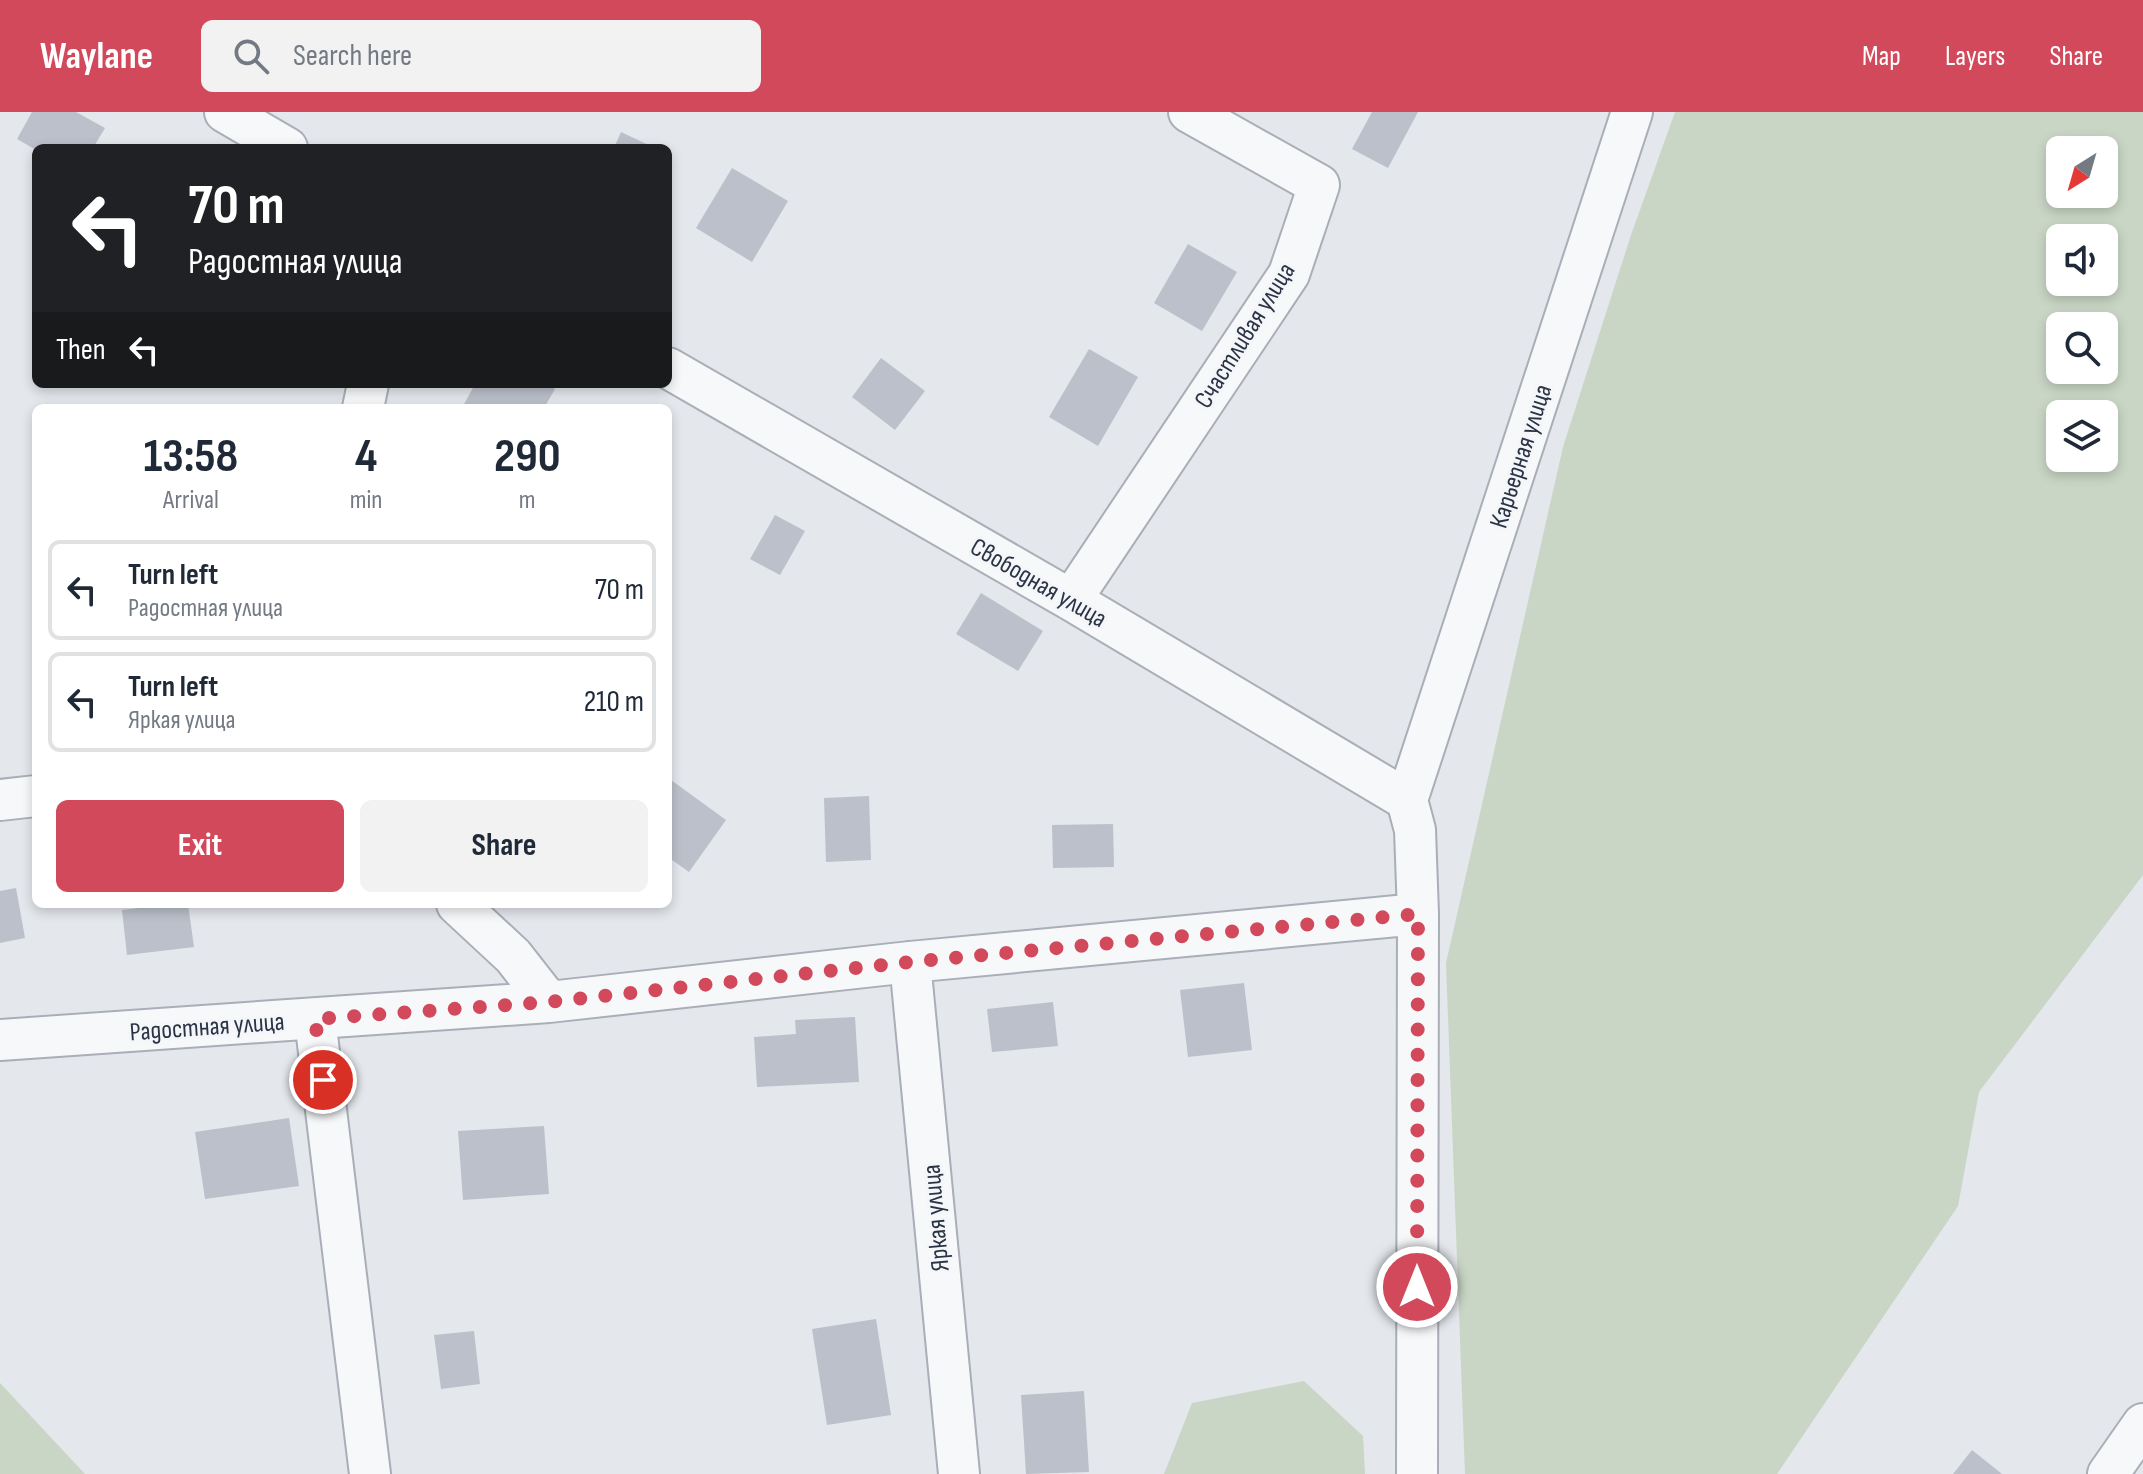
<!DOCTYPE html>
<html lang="en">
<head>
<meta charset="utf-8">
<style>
  body { margin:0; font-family:"Sofia Sans Condensed",sans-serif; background:#f2f2f3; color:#1f2937; height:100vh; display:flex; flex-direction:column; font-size:30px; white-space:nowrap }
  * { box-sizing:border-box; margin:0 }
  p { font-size:26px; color:#747a83 }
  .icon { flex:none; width:44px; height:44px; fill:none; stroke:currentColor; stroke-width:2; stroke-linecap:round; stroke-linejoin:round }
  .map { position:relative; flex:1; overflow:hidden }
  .drawer { position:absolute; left:32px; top:292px; width:640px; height:504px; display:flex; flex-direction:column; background:#fff; border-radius:12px; box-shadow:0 4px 12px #0003 }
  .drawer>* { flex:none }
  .guide { position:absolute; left:32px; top:32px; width:640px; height:244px; border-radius:12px; box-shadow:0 4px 12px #0003; background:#202124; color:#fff; overflow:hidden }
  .needle { width:52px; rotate:217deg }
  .buttons { position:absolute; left:2046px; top:24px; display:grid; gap:16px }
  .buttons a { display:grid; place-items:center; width:72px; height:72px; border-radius:12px; background:#fff; box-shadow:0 4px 12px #0003; font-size:40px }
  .pin { position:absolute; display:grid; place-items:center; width:68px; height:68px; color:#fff; margin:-34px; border:4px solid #fff; border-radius:50%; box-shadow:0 2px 8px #0007 }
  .me { position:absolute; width:88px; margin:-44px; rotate:0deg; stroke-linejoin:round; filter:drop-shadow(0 0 6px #0008) }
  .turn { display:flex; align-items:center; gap:28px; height:168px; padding:0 24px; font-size:36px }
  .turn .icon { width:104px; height:104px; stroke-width:2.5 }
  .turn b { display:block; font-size:56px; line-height:68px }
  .then { display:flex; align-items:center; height:76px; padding:0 24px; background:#0003; gap:16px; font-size:30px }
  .eta { display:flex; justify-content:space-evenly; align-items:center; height:136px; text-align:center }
  .eta b { font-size:48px; font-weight:700; line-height:56px }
  .primary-button { display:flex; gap:16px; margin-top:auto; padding:16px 24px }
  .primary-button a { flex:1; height:92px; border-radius:12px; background:#d1495b; color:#fff; font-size:32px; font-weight:700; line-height:92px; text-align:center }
  .primary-button a+a { background:#f2f2f3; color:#1f2937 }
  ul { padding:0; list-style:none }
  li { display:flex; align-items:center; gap:24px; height:100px; margin:0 16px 12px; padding:0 8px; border:4px solid #e0e1e3; border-radius:12px }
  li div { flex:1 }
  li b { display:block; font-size:30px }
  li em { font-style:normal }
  header { display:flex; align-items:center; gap:48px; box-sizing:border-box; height:112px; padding:0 40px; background:#d1495b; color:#fff }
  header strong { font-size:38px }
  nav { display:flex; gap:44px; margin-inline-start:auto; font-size:28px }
  .search { width:560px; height:72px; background:#f2f2f3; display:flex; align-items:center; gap:20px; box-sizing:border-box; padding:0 28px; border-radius:12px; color:#747a83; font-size:30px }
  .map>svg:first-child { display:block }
  .green { fill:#c9d6c5; fill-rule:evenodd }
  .building { fill:#bbc0ca }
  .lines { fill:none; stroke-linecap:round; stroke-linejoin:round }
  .minor-casing { stroke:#a9aeb7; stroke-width:44 }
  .minor { stroke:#f7f8fa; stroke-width:40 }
  .route { stroke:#d1495b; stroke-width:14; stroke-dasharray:0 25.2 }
  .labels { text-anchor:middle; stroke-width:6; stroke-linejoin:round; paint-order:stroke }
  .street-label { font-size:26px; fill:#2b3445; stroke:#f4f6f9 }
</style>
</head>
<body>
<header>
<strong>Waylane</strong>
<div class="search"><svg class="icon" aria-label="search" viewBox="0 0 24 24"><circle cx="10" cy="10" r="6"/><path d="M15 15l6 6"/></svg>Search here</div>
<nav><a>Map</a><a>Layers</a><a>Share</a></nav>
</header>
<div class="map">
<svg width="2143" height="1362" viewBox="0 0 2143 1362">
  <rect width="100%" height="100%" fill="#e4e7ec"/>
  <!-- green -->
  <path class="green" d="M1675,0h468v763l-164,217 -21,114 -181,268h-312l-19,-511 117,-516 68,-212zM2060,38h44v44h-44zM2060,126h44v44h-44zM2060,214h44v44h-44zM2060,302h44v44h-44z
    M1304,1269l59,55 2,38h-201l28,-71z
    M0,1271l85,91h-85z"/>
  <!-- building -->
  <path class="building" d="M32,0h44l29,16 -12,20h-57v2l-19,-11z
    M1372,0h46l-30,56 -36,-19z
    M621,20l34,16h-41z
    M732,56l56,33 -36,61 -56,-34z
    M1188,132l49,28 -35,59 -48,-28z
    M1089,237l49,28 -40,69 -49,-29z
    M881,246l44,33 -30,39 -43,-33z
    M475,272h72l8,5 -11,19h-82z
    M775,403l30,16 -25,44 -30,-16z
    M981,481l62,38 -25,40 -62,-37z
    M671,668l55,40 -37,52 -21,-15v-73z
    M869,684l2,64 -45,2 -2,-64z
    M1113,712l1,43 -61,1 -1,-43z
    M16,776l9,50 -25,5v-52z
    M172,792h16l6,43 -67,8 -5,-45z
    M1244,871l8,67 -64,7 -8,-67z
    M1053,890l5,44 -66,6 -5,-43z
    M855,905l4,65 -102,5 -3,-50 42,-3 -1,-14z
    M289,1006l10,68 -94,13 -10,-67z
    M544,1014l5,68 -86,6 -5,-69z
    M876,1207l15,96 -64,10 -15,-96z
    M474,1219l6,53 -39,5 -7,-54z
    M1084,1279l5,81 -63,2 -5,-79z
    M1972,1338l30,24h-49z"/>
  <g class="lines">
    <!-- minor casing -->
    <g class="minor-casing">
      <path id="minor" d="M225,0l62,36
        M668,256l403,232 336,200
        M363,296l5,-24
        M1071,488l218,-326 30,-89 -130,-73
        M0,688l36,-4
        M1407,688l225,-688
        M1407,688l8,30 3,84 -1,560
        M457,792l56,52 36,46
        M910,850l49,512
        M315,907l55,455
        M0,928l549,-38 361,-40 508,-48
        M2108,1362l35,-50"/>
    </g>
    <!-- minor -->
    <use href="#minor" class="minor"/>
  </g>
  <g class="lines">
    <!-- route -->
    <path class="route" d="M323,968l-8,-61 234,-17 361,-40 508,-48 -1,373"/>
  </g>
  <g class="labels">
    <!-- street labels -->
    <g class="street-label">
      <text transform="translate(1244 223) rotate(-58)" y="9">Счастливая улица</text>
      <text transform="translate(1520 344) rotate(-72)" y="9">Карьерная улица</text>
      <text transform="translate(1039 470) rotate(30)" y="9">Свободная улица</text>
      <text transform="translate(207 914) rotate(-4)" y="9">Радостная улица</text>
      <text transform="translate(935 1106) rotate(-95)" y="9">Яркая улица</text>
    </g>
  </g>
</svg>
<div class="buttons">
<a><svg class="needle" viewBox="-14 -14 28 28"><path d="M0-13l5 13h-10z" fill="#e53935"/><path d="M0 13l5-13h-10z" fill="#747a83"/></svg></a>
<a><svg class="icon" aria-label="sound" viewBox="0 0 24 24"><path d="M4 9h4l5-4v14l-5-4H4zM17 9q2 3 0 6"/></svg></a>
<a><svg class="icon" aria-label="search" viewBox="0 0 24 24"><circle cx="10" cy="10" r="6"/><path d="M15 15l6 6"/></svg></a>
<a><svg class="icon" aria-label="layers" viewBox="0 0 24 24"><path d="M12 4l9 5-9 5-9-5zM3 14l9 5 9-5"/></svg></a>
</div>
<div class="pin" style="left:323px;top:968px;background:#d93025"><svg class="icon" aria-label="arrive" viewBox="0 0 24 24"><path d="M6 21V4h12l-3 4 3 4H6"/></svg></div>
<svg class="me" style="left:1417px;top:1175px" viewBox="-20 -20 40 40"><circle r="17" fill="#d1495b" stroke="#fff" stroke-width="3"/><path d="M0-11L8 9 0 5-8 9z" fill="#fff"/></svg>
<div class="guide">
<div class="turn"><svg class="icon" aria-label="left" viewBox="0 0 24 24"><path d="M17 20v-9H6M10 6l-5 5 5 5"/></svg><div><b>70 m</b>Радостная улица</div></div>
<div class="then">Then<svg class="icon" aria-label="left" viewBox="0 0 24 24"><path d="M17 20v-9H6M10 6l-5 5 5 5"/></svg></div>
</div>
<section class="drawer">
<div class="eta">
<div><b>13:58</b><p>Arrival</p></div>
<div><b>4</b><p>min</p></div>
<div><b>290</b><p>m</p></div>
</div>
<ul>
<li><svg class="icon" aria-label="left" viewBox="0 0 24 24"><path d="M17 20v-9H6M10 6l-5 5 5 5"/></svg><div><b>Turn left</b><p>Радостная улица</p></div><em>70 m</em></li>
<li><svg class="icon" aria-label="left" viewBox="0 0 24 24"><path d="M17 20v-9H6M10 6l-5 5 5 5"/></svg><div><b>Turn left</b><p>Яркая улица</p></div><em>210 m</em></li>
</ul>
<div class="primary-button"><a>Exit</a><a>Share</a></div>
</section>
</div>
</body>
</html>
